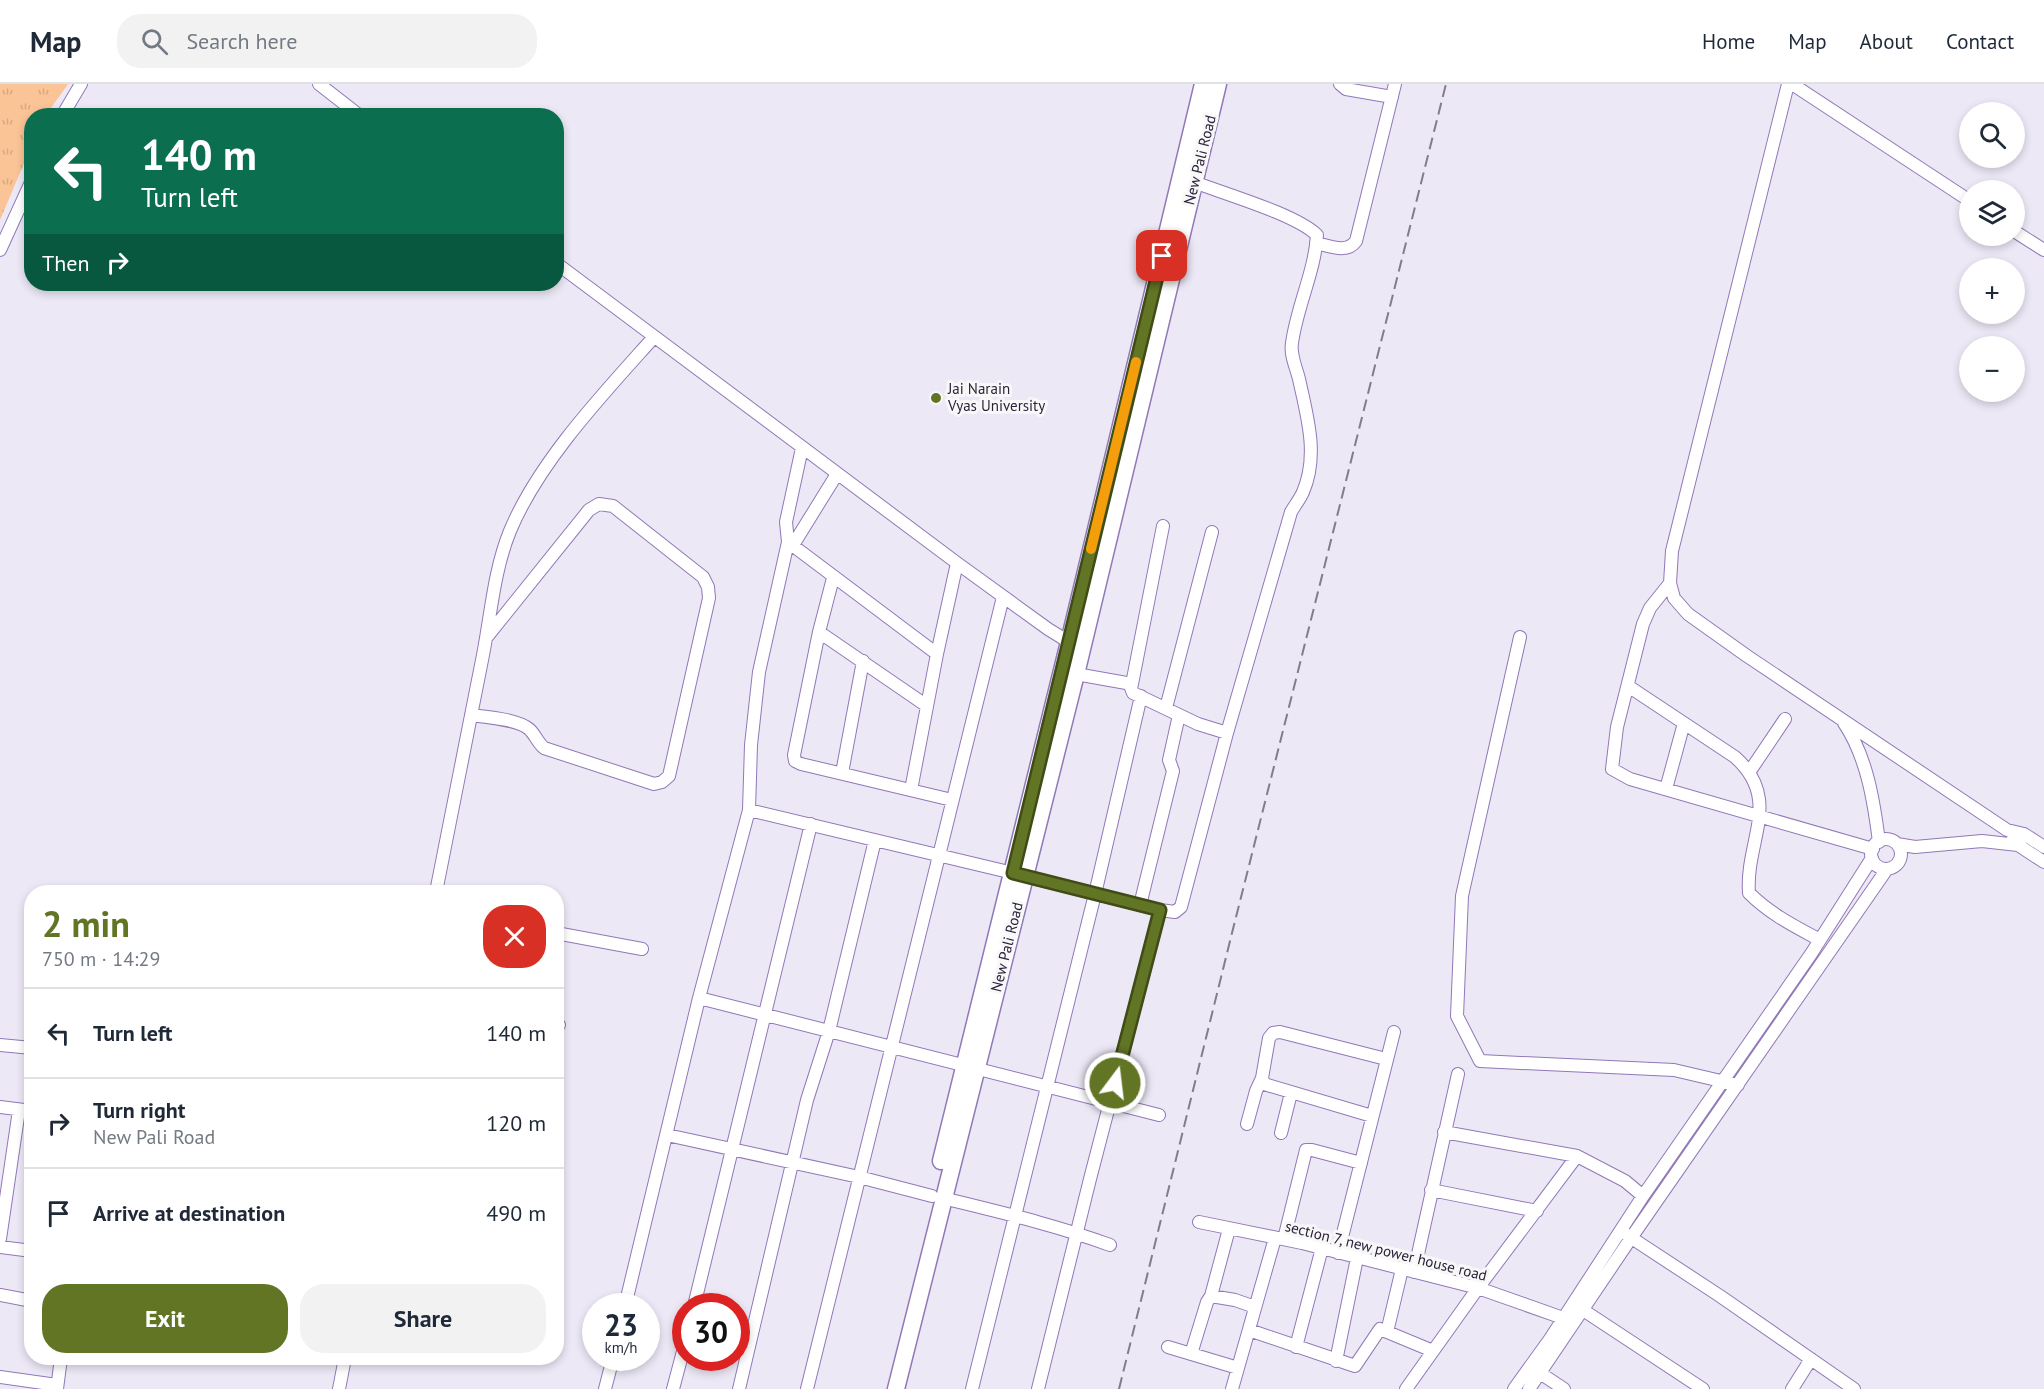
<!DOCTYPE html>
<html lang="en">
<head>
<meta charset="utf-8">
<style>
  body { margin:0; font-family:"PT Sans",sans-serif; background:#f2f2f3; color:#1f2937; height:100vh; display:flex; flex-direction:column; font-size:22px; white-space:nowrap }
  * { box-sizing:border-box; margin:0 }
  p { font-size:20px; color:#747a83 }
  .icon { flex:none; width:33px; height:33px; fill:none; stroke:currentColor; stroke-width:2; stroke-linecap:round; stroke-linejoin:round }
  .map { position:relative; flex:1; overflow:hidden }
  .panel { position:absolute; left:24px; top:801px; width:540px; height:480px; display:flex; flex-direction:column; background:#fff; border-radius:24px; box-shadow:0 3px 9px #0003 }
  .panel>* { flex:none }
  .banner { position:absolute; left:24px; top:24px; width:540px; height:183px; border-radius:24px; box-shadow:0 3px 9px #0003; background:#0b6e4f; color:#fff; overflow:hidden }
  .buttons { position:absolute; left:1959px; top:18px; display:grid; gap:12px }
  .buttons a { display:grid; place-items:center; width:66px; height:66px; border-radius:50%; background:#fff; box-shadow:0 3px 9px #0003; font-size:30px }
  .speed { position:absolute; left:582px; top:1209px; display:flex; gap:12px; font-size:30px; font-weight:700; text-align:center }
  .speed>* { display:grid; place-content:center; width:78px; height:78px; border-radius:50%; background:#fff; box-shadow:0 3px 9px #0003; line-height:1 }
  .speed small { font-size:15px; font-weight:400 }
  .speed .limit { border:9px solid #d22; background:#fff; color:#111 }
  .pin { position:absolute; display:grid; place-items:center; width:51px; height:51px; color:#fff; margin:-26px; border-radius:12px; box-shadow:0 3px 9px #0006 }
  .me { position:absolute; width:66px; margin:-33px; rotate:15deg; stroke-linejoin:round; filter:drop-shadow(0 0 4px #0008) }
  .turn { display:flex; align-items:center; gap:21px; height:126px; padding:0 18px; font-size:27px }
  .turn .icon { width:78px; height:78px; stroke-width:2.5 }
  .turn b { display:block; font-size:42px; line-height:51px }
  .then { display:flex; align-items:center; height:57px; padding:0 18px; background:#0003; gap:12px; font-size:22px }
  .round { display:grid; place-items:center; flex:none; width:63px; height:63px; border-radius:24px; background:#f2f2f3 }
  .overview { display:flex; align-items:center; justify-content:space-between; height:102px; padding:0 18px }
  h1 { font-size:36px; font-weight:700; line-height:45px; color:#627525 }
  .action { display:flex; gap:12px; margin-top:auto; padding:12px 18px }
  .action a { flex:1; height:69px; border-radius:24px; background:#627525; color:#fff; font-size:24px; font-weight:700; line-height:69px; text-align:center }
  .action a+a { background:#f2f2f3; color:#1f2937 }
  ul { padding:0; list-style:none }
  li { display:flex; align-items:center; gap:18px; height:90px; padding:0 18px; border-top:2px solid #e0e1e3 }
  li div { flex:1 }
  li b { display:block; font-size:22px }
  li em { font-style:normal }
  header { display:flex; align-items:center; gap:36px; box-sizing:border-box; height:84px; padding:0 30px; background:#fff; border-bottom:2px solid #e0e1e3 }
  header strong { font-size:28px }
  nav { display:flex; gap:33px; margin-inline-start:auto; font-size:21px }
  .search { width:420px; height:54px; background:#f2f2f3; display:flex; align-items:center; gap:15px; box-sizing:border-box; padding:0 21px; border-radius:24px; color:#747a83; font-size:22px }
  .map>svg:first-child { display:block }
  .grass { fill:url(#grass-tufts) }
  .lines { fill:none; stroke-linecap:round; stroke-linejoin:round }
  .minor-casing { stroke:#9178b7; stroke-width:14 }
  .highway-casing { stroke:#9178b7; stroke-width:19 }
  .minor { stroke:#fff; stroke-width:12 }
  .highway { stroke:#fff; stroke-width:16 }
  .rail { stroke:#837b8f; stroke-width:2; stroke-dasharray:12 6; stroke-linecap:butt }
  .route-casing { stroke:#404c18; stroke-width:15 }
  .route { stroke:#627525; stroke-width:10 }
  .slow { stroke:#f59e0b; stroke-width:10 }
  .poi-dot { fill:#627525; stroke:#f8f8f8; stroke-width:2 }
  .labels { text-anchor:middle; stroke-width:6; stroke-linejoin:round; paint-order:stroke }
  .street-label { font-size:15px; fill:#2d223c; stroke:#f8f8f8 }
  .poi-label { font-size:15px; fill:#2d223c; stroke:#f8f8f8; text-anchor:start }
</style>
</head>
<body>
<header>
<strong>Map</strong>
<div class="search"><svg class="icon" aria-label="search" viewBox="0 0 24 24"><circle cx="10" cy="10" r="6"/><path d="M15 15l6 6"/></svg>Search here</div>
<nav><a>Home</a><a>Map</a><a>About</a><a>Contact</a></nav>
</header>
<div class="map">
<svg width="2044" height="1305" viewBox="0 0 2044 1305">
  <defs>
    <pattern id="grass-tufts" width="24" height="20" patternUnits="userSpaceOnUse" patternTransform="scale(1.5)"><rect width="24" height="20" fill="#fac496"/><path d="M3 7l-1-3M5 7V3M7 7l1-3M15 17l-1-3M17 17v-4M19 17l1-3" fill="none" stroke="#d7a882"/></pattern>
  </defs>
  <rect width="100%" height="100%" fill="#ede8f6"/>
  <!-- grass -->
  <path class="grass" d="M0,0h68l-22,31 -14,1 -1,31 -31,73z"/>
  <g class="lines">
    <!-- minor casing -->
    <g class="minor-casing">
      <path id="minor" d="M319,0l41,32
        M1340,0l6,5 46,8
        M1788,0l-116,467 -2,32 4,15 14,16 59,42 260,174 17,4 20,13
        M1792,0l178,117
        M62,32l19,-32
        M2014,147l30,19
        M1316,159c14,3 31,11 40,-2l39,-157
        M0,166l32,-70
        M556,179l401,300 91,66 21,13
        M788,458l149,112
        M793,461l44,-71
        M833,494l-14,54 -25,123 1,6 6,3 151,36
        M1670,499l-20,25 -7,16 -26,103 -5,42 18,10 243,70
        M819,548l108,74
        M1520,553l-58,259 -5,120 23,45 194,9 64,15
        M1076,590l56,10 -1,4 2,5 65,31 29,9
        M1132,600l31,-158
        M1628,602l107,71c48,43 10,84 14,136 21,21 45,33 71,47
        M1166,624l46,-176
        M471,631c15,2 46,4 58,14 6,5 8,13 15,19l110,36 8,-2 7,-6 40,-178 -1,-11 -5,-10 -90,-71 -14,-2 -10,6 -103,128
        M1844,639c23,34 30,79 35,119
        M1750,687l35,-52
        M842,689l21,-112
        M1666,705l18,-66
        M911,706l26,-136 20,-91
        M749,726l264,63 147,37 -70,269 -52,210
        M2013,754l5,7 26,17
        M1871 770a15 15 0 1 1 30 0a15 15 0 1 1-30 0Z
        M1897,760l18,3 67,-6 36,4 6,-11
        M436,808c16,-79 31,-158 47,-237 8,-41 11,-85 27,-124 29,-70 94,-138 144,-194
        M1140,821l33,-134 -4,-11 10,-45
        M1160,826l15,2 6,-5 46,-174 64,-221c4,-7 9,-13 12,-20 16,-37 4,-76 -4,-113 -3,-12 -9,-24 -7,-36 5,-37 23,-72 25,-108 -22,-21 -92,-41 -123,-53
        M556,849l86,16
        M699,914l460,117
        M556,943l3,-2
        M0,961l32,3
        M0,1023l32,4
        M1372,1032l-108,-32 -2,-6 7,-40 4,-5 7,-1 106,27
        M1247,1040l9,-33 6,-13
        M1444,1048l133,24 48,25 18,15
        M1281,1049l10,-40
        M667,1051l192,42 73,19
        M1431,1106l106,21
        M943,1114c56,14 113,27 167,47
        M1199,1138l103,21 176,45 85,30
        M1624,1149l96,63 134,93
        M0,1155l19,-129
        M1284,1155l22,-89h6l49,13
        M0,1163l32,4
        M1338,1169l56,-221
        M1414,1188l44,-198
        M0,1211l32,6
        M1211,1212l18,-67
        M625,1222l74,-308 50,-188 2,-65 8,-73 29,-130 -2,-20 16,-74
        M694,1222l117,-482
        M1583,1226l120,79
        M1249,1246l106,36 25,-37 53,22
        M1387,1248l15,-63
        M1168,1263l70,21
        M1296,1263l26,-99
        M1191,1270l16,-52 4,-6 24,4 20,7
        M1336,1277l21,-103
        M1540,1289l24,16
        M0,1293l57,8
        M57,1305l4,-31
        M339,1305l6,-31
        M605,1305l8,-31
        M673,1305l13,-49
        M739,1305l68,-289 22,-69 46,-191
        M807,1305l196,-792
        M972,1305l123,-495 46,-198
        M1232,1305l43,-151
        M1406,1305l72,-101 99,-132
        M1514,1305l36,-50 93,-143 168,-242 61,-96
        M1529,1305l102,-151 256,-369
        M1792,1305l19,-30"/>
    </g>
    <!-- highway casing -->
    <g class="highway-casing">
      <path id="highway" d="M941,1077l128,-519 134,-558
        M896,1305l180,-715 142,-590"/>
    </g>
    <!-- minor -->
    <use href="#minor" class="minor"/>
    <!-- highway -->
    <use href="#highway" class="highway"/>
    <!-- rail -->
    <path class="rail" d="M1119,1305l113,-456 214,-849"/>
  </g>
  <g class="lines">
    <!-- route casing -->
    <g class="route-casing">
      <path id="route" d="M1115,999l45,-173 -147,-37 149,-617"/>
    </g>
    <!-- route -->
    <use href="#route" class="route"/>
    <!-- slow -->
    <path class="slow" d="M1091,465l45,-187"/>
  </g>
  <!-- markers -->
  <circle class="poi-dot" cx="936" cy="314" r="6"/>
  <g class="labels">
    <!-- street labels -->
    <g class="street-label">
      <text transform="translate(1200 76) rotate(-76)" y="5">New Pali Road</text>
      <text transform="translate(1007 863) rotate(-76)" y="5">New Pali Road</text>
      <text transform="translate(1386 1167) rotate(14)" y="5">section 7, new power house road</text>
    </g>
    <!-- poi labels -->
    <g class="poi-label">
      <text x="948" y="310">Jai Narain<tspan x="948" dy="17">Vyas University</tspan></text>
    </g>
  </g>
</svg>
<div class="buttons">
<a><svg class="icon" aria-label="search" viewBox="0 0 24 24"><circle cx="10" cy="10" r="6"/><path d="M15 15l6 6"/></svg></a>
<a><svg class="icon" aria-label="layers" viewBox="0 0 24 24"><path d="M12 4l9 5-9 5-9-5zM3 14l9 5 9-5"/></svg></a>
<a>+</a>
<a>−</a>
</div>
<div class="speed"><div>23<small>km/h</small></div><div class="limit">30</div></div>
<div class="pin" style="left:1162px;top:172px;background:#d93025"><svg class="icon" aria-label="arrive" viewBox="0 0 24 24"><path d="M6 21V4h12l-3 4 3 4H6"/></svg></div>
<svg class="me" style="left:1115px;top:999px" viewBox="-20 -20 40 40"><circle r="17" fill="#627525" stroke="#fff" stroke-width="3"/><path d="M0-11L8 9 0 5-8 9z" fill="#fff"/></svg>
<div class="banner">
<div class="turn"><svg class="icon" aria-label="left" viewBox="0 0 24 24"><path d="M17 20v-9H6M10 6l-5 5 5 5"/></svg><div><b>140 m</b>Turn left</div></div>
<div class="then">Then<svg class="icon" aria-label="right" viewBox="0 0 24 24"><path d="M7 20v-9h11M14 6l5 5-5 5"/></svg></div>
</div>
<section class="panel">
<div class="overview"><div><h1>2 min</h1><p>750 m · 14:29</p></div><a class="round" style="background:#d93025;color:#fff"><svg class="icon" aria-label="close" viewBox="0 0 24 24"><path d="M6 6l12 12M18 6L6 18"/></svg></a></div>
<ul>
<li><svg class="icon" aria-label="left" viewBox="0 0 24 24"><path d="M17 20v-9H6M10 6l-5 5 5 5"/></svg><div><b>Turn left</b></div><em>140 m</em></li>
<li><svg class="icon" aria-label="right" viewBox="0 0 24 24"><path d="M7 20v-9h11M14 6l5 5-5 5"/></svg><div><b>Turn right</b><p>New Pali Road</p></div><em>120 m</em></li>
<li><svg class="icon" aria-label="arrive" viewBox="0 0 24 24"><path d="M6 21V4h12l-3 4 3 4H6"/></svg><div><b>Arrive at destination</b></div><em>490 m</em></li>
</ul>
<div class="action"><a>Exit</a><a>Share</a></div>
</section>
</div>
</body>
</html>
